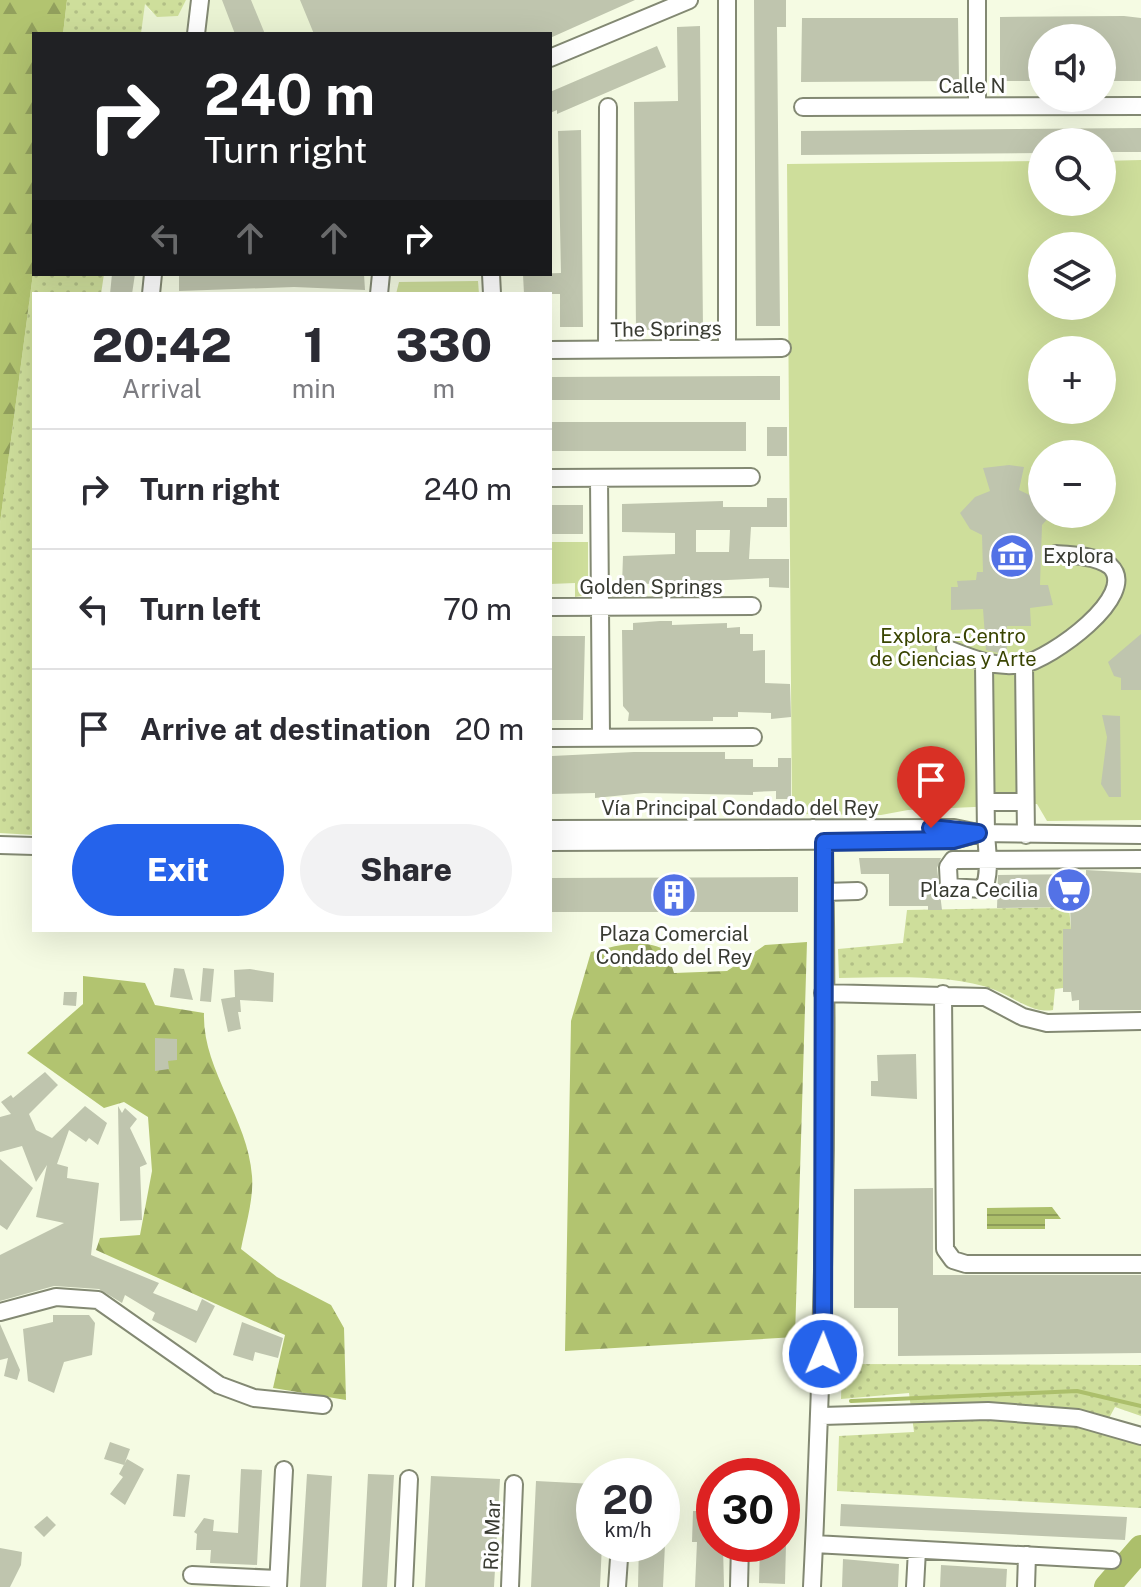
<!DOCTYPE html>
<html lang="en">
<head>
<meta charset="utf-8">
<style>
  body { margin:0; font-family:"Public Sans",sans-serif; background:#f2f2f3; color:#2b2b33; height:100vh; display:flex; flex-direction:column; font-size:30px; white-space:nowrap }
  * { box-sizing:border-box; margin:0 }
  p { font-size:26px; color:#7c7c81 }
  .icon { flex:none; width:44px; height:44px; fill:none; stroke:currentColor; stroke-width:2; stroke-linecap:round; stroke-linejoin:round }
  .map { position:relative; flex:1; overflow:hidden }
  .panel { position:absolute; left:32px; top:292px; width:520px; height:640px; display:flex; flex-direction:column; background:#fff; border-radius:0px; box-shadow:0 8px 32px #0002 }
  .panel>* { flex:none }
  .guide { position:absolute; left:32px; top:32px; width:520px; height:244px; border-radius:0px; box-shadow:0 8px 32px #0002; background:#202124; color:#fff; overflow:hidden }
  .controls { position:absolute; left:1028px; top:24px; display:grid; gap:16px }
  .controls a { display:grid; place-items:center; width:88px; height:88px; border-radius:50%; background:#fff; box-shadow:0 8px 32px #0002; font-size:40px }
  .speed { position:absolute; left:576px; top:1458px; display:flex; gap:16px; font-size:40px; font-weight:700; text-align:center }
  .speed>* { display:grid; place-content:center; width:104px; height:104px; border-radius:50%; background:#fff; box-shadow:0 8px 32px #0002; line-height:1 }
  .speed small { font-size:20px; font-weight:400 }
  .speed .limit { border:12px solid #d22; background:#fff; color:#111 }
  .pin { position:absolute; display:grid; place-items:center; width:68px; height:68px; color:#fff; margin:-82px -34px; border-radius:50% 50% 50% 0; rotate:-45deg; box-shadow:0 0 8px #0007 }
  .pin .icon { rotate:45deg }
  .me { position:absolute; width:88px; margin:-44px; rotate:1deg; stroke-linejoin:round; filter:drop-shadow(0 0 6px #0008) }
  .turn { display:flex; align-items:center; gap:28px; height:168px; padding:0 40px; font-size:36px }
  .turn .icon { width:104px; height:104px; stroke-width:2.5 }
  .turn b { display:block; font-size:56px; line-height:68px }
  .lanes { display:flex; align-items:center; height:76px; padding:0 40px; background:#0003; justify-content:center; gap:40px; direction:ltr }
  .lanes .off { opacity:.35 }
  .eta { display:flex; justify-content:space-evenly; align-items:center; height:136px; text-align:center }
  .eta b { font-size:48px; font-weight:800; line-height:56px }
  .primary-button { display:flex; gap:16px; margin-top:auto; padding:16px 40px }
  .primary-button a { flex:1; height:92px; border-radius:48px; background:#2563eb; color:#fff; font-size:32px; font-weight:800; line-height:92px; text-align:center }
  .primary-button a+a { background:#f2f2f3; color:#2b2b33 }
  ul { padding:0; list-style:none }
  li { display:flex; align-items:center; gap:24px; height:120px; padding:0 40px; border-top:2px solid #e1e1e2 }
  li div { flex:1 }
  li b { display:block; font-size:30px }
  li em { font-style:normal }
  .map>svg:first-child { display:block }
  .built { fill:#eaf3d3 }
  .grass { fill:url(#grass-dots) }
  .forest { fill:url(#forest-firs) }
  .park { fill:#cede9b; fill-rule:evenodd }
  .water { fill:url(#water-rules) }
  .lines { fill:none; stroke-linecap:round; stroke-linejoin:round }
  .stream { stroke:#acbf6b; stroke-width:4 }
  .river { stroke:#acbf6b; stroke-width:26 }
  .building { fill:#bfc5ae; fill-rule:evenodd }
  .minor-casing { stroke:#838973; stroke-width:20 }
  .minor { stroke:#fff; stroke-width:16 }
  .route-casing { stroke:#184099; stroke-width:20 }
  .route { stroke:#2563eb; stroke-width:14 }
  .labels { text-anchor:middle; stroke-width:6; stroke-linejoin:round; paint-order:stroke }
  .street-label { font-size:20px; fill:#393b32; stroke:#fff }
  .poi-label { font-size:20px; fill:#393b32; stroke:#fff; text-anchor:start }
  .park-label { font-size:20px; fill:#394401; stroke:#fff }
</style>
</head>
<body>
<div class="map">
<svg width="1141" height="1587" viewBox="0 0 1141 1587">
  <defs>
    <pattern id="grass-dots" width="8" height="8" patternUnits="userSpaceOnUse" patternTransform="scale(2)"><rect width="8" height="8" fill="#cede9b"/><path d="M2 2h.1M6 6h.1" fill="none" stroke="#b2bf86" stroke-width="1.8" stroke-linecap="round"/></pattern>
    <pattern id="forest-firs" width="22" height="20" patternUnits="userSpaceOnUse" patternTransform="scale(2)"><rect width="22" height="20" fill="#b2c470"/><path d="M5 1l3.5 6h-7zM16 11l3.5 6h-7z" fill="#92a05d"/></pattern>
    <pattern id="water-rules" width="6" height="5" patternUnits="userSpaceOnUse" patternTransform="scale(2)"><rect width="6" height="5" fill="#acbf6b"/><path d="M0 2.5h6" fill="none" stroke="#8d9c59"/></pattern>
  </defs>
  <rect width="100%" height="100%" fill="#f5fbe3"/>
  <!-- built -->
  <path class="built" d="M186,0h370l-80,34h-335l4,-31 6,9 27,4z"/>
  <!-- grass -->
  <path class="grass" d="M67,0h119l-8,16 -21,1 -12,-13 -4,30h-78z
    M34,266v8h70l-3,20h-67v541l-34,-2v-310z
    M1069,907l2,22 -8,1v58l-8,1 -2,21c-21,4 -39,-13 -58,-20 -44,-17 -109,-12 -156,-12l-1,-29 65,-6 4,-33z
    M842,1364l299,1v51l-26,-9 -7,13 33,12v76l-304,-17 2,-55 75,-4 -5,-39 -68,6z"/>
  <!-- forest -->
  <path class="forest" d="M0,0h67l-4,34h-29v232l-34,257z
    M807,942l-12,395 -230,14 6,-330 20,-69c26,-6 52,-15 76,-1l7,22 53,-2 38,-26z
    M83,976l62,7 10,22 49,8c-2,57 44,105 48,163 2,23 -7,51 -11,73l36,28 54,28 13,23 2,72 -73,-12 12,-53 -189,-85 4,-12 40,-3 12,-64 -4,-54 -24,-15 -20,6 -77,-55 56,-49z"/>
  <!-- park -->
  <path class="park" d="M1141,160v660l-94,1 -10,-17 -129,6 -27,5 -89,-1 -5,-650 255,-3v41h60v-41zM1042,246h60v60h-60zM1042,350h60v60h-60zM1042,454h60v60h-60z
    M478,281l1,13h-83l3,-12z
    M550,542h38v47l-6,7 -7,1v-14l-25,1z"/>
  <!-- water -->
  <path class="water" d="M1052,1207l9,12h-16v10h-58v-21z"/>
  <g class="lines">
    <!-- stream -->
    <path class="stream" d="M851,1401l226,-10 64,15"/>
    <!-- river -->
    <path class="river" d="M1107,1587l34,-39"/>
  </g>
  <!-- building -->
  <path class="building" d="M222,0h29l14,34h-30z
    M300,0h335l-85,38v-4h-236z
    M754,0h32v27h-9l3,299h-24z
    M1124,16l17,2v63h-39v-43h-60v43h-42v-64z
    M802,18h156l1,63 -158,1z
    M700,26l3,303 -67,1 -2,-228 44,-1 -1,-74z
    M657,46l9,21 -109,47v-4l-7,3v-21z
    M1141,128v24h-35l-4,-3v-7h-60v11l-241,2v-24z
    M581,130l2,197h-23v-33h-36l-1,-20 38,-1 -3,-142z
    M112,274h23l-3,20h-22z
    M179,274h185l1,16 -71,-3 -115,4z
    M780,376v24h-230v-23z
    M551,422h195v29h-195z
    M767,427h20v29h-20z
    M1009,465l15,2 -5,23 23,11v13h10l-10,11 -2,60h8l5,20 -23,3 1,18h-24v28h-4l-17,-4 -3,-41 -32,1v-23h7l-1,-6 19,-1 1,-8h6l-1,-37 -12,-6 -10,-16 15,-16 15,-6 -7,-23z
    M767,498h20v29h-36l-2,32h40v29l-20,-1v-9l-147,7 1,-29 52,-2v-21l-53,-1v-28l101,-3v6h44zM696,530h34l-1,22h-33z
    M550,505h33v29h-33z
    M660,621h12v4l55,-2v5l13,-1v7h13v17l12,-1v33l25,1 1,33 -20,2v-6l-33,-1v5h-25v4h-85l1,-8 -6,-7 -1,-76h11v-7z
    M1141,634v56h-20v-12l-7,-2 -6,-14z
    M550,636h35l-2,84h-33z
    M1102,715l18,1 1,81h-12l-8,-13 6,-47z
    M634,752h91v7h28v8h25v-9h13v41h-15v-8l-23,1v3l-109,-2 -49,5v-5l-45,1 2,-38z
    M859,858h82l-4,10 5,42h-14v-4h-39v-32h-28z
    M1086,870l55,3v137h-62v-10l-7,1 -1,-9h-8v-63h8l-1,-22 -73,1 1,-33 88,-1z
    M798,877v35h-248v-34z
    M174,968l10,1 9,31 -23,-3z
    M203,968l11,1 -3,33 -11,-1z
    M250,969l24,4 -1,29 -33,-2 1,12h-3l3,17 -13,3 -7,-33 14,-2 -1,-27z
    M64,992h13l-1,14 -13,-1z
    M155,1038l22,1v21l-9,1 1,8 -14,2z
    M916,1054l1,45 -46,-3v-15h7l-1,-26z
    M45,1072l13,13 -29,29 7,16 16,8 33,-32 22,17 -9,22 -9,-7 -3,4 -17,-12 -12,34 11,3 -1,11 32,5 -8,72 68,28 -6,10 44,18 5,-12 13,7 -19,37 -44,-23 3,-7 -30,-18 -3,8 -23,-14 -45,-3 -54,15v-46l64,-32 -28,-6 11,-52 -11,17 -14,-36 -22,6v-35l11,-3 -10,-12 10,-7 2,3z
    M118,1106l4,7 3,-5 12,11 -7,9 17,36 -7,3 2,53 -22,1z
    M0,1159l33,29 -26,42 -7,-5z
    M933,1188v87h208v78l-243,3v-48h-44v-119z
    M53,1315h36l6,8 -3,32 -28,7 -10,31 -26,-12 -5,-52 30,-7z
    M242,1322l41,16 -5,20 -23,-6 -2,9 -20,-6z
    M0,1324l20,46 -3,10 -13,-4 4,-18 -8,2z
    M110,1442l20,7 -6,16 -20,-6z
    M127,1459l17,10 -19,36 -15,-11 13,-17 -4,-3z
    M241,1469l21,1 -5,95 -47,-2 1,-13h-15l1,-16 -3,-2 10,-14 10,2 -1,11 25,2z
    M177,1474l13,1 -5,42 -12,-1z
    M307,1474l25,2 -6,111h-26z
    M368,1474l26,1 -7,112h-25z
    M431,1476l69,3 -6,108h-69z
    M536,1481l58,3v60h8l-2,43h-69z
    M701,1487l13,1v57l9,1 1,41h-29l2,-45h-5l1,-31h7z
    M841,1504l286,13 -2,23 -285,-14z
    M47,1516l9,9 -12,12 -10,-10z
    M639,1544h26l-2,43h-25z
    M760,1544h26l-1,40 -26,-1z
    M0,1548l22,4 -1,13 -11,22h-10z
    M843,1559l56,5 -1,23h-56z
    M941,1565l66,4 -1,18h-66z"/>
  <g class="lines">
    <!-- minor casing -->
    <g class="minor-casing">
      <path id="minor" d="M727,0v349
        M977,0v105
        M196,34l4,-34
        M550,58l139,-58
        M803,107l338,-1
        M491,274l1,20
        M151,294l2,-20
        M379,294l2,-20
        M550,350l232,-2
        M607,350l1,-243
        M550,478l201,-1
        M599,478l2,260
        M550,607l202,-1
        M945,648c26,10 50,21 78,16 26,-4 118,-69 87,-98 -13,-10 -37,-11 -54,-12
        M984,664l2,170c1,15 5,42 -3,55l-34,-2 -1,-20 5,-7 188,-1
        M1024,664l2,171
        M550,738l203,-1
        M986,802h39
        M550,829l404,-1 24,5 163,2
        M550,842l403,-2 23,-6
        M0,845l34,1
        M824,892l34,-1
        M823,993l162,4 38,20 24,6 94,-2
        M943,994l2,255 8,11 13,4h175
        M0,1312l56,-15 42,3 121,85 35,13 69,7
        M822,1416l166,-5 90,7 63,18
        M814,1544l298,16
        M192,1575l86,4
        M278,1587l6,-117
        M404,1587l5,-108
        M510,1587l4,-103
        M617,1587l3,-43
        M739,1587l1,-43
        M812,1587c12,-248 16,-497 12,-745l-11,-14
        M915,1587l2,-37
        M1026,1587l1,-32"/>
    </g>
    <!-- minor -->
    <use href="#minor" class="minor"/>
  </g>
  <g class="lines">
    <!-- route casing -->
    <g class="route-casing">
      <path id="route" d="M823,1354l1,-512 129,-2 25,-7 -47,-5"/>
    </g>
    <!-- route -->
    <use href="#route" class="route"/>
  </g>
  <!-- icons -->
  <defs>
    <g id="museum-disc" transform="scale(2.3)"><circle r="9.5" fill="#5372e6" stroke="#fff"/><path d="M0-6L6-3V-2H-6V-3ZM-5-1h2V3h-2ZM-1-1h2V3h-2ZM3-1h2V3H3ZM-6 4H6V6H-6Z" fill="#fff"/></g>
    <g id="supermarket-disc" transform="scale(2.3)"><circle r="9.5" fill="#5372e6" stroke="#fff"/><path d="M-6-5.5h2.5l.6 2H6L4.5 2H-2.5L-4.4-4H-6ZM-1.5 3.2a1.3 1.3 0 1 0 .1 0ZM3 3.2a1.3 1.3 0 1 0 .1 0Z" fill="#fff"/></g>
    <g id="building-disc" transform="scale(2.3)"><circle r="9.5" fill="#5372e6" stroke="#fff"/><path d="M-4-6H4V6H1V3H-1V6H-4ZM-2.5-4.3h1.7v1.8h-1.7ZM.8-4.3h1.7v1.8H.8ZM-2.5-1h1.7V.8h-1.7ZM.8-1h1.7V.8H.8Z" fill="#fff"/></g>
  </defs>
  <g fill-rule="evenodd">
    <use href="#museum-disc" x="1012" y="556"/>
    <use href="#supermarket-disc" x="1069" y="890"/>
    <use href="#building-disc" x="674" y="895"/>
  </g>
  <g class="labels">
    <!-- street labels -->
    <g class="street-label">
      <text x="972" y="93">Calle N</text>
      <text transform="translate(666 329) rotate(-1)" y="7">The Springs</text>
      <text x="651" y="594">Golden Springs</text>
      <text x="740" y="815">Vía Principal Condado del Rey</text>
      <text transform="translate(492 1535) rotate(-88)" y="7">Rio Mar</text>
    </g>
    <!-- poi labels -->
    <g class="poi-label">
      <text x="1043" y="563">Explora</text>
      <text x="1038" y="897" text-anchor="end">Plaza Cecilia</text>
      <text x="674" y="941" text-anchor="middle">Plaza Comercial<tspan x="674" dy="23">Condado del Rey</tspan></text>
    </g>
    <!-- park labels -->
    <g class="park-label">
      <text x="953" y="643">Explora - Centro<tspan x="953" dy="23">de Ciencias y Arte</tspan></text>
    </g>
  </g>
</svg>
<div class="controls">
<a><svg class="icon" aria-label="sound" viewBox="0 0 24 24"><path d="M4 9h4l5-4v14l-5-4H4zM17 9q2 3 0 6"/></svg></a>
<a><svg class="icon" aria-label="search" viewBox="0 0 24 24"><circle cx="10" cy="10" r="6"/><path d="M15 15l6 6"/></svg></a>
<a><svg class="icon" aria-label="layers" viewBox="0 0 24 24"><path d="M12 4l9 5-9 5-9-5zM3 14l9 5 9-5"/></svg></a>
<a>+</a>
<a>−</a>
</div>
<div class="speed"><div>20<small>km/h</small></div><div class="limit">30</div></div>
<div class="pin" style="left:931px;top:828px;background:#d93025"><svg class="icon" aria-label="arrive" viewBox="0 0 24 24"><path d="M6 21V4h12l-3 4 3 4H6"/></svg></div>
<svg class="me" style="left:823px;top:1354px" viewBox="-20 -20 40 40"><circle r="17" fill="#2563eb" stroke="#fff" stroke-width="3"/><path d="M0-11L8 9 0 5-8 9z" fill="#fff"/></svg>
<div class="guide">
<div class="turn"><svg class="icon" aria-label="right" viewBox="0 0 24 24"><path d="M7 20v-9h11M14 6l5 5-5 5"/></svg><div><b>240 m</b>Turn right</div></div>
<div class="lanes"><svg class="icon off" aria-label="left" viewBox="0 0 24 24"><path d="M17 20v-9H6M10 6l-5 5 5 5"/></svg><svg class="icon off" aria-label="ahead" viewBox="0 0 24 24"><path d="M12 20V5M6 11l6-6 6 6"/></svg><svg class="icon off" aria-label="ahead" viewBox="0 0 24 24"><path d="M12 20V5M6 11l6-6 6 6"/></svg><svg class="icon" aria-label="right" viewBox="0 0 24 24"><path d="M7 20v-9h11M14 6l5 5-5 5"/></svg></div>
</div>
<section class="panel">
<div class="eta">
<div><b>20:42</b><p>Arrival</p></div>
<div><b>1</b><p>min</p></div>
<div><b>330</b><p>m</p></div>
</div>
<ul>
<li><svg class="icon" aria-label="right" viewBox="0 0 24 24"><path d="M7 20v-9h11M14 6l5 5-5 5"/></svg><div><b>Turn right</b></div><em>240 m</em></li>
<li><svg class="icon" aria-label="left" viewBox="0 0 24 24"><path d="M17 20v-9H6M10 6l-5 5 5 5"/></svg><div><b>Turn left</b></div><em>70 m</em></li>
<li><svg class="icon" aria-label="arrive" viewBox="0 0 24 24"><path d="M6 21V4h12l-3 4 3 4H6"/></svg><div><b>Arrive at destination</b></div><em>20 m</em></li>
</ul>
<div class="primary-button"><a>Exit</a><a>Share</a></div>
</section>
</div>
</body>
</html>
